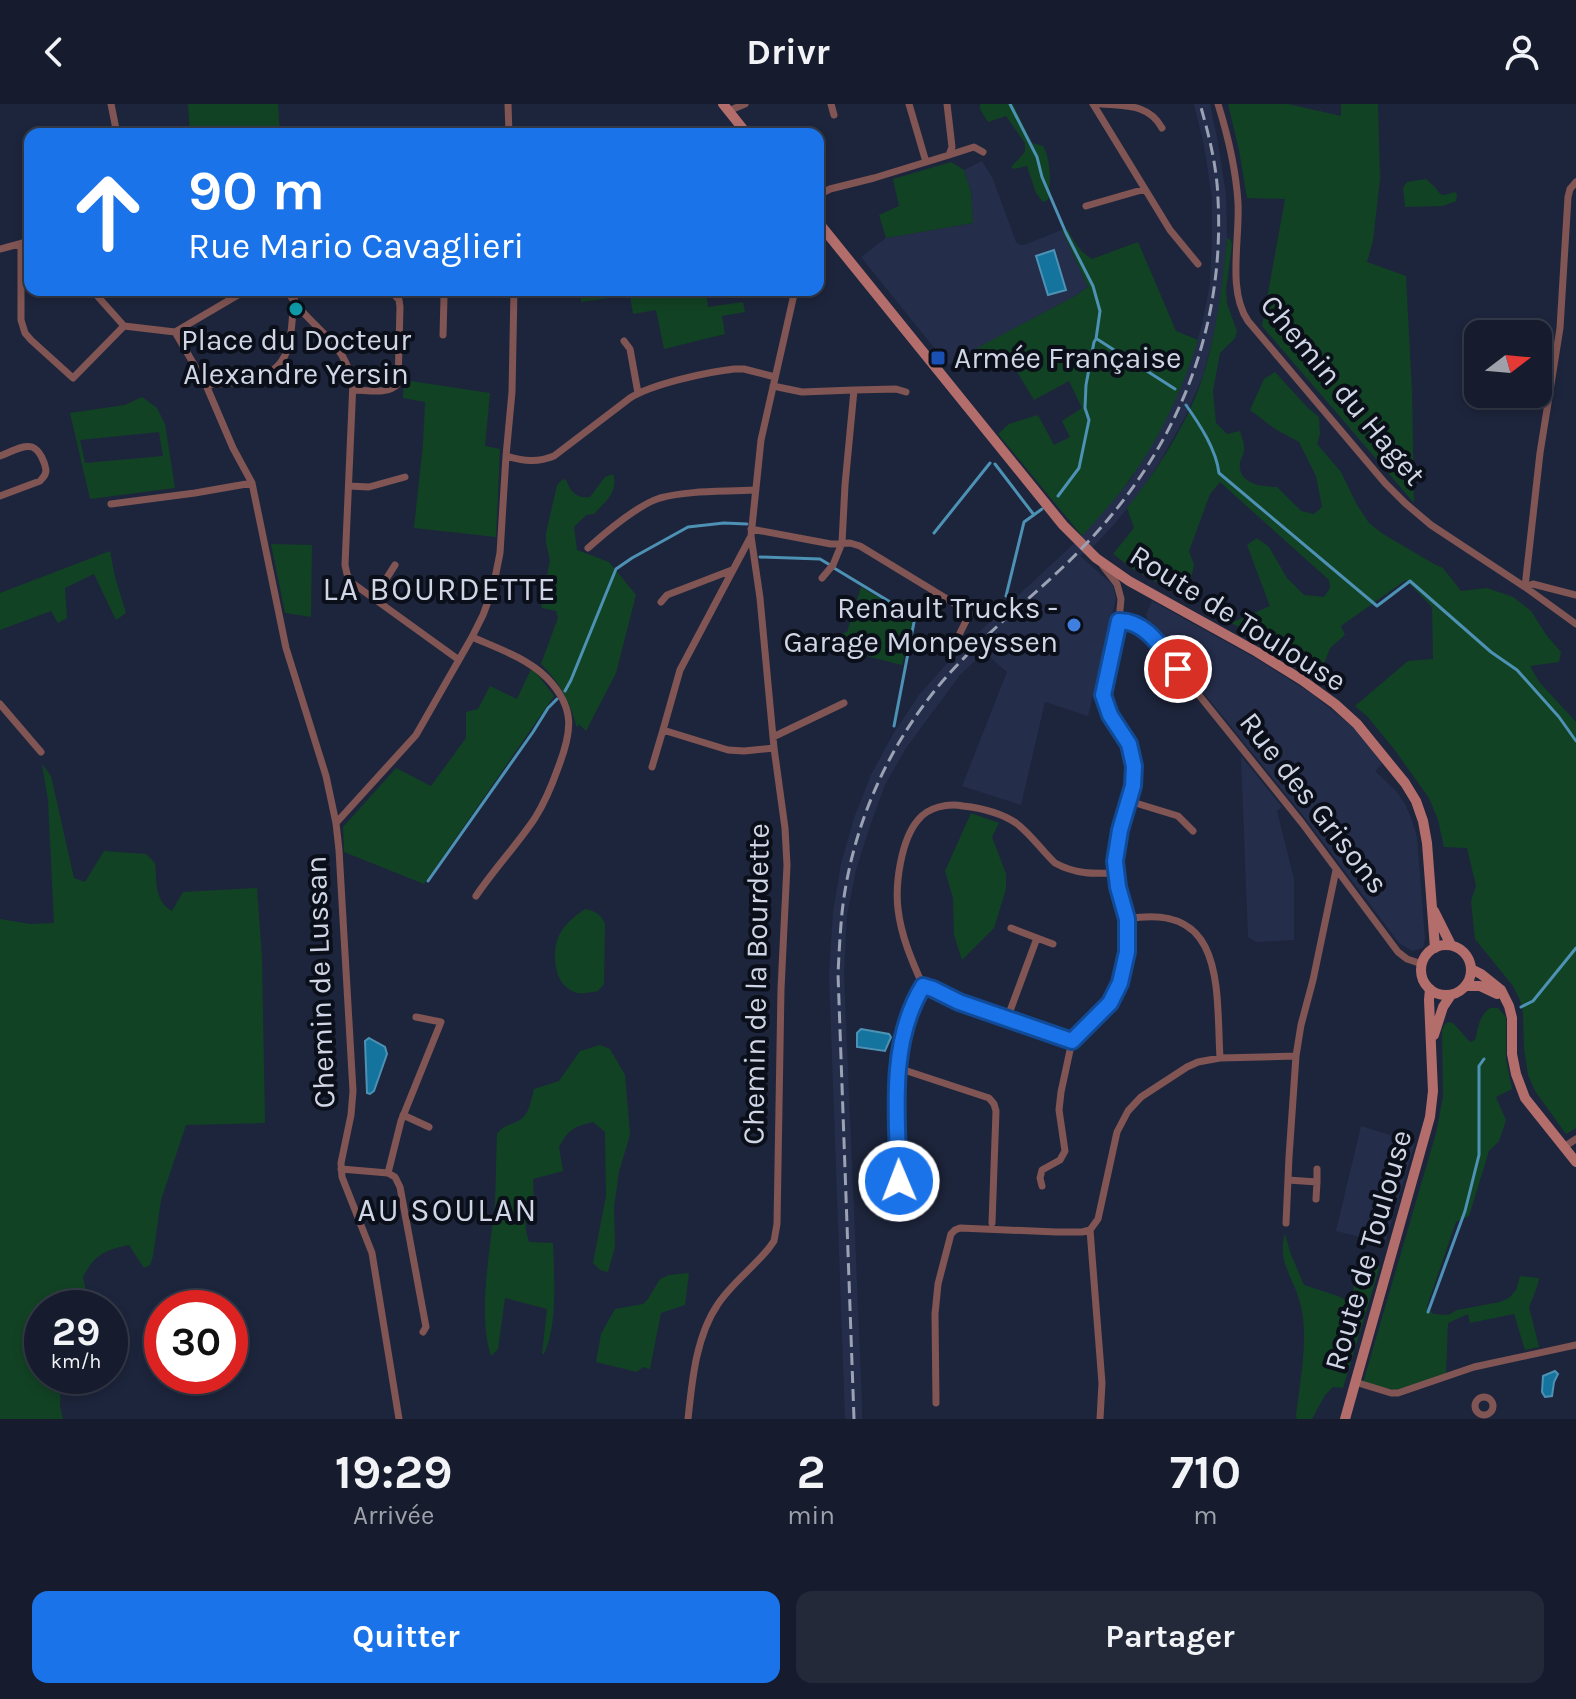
<!DOCTYPE html>
<html lang="fr">
<head>
<meta charset="utf-8">
<style>
  body { margin:0; font-family:Karla,sans-serif; background:#232939; color:#f1f3f6; height:100vh; display:flex; flex-direction:column; font-size:30px; white-space:nowrap }
  * { box-sizing:border-box; margin:0 }
  p { font-size:26px; color:#9ea1aa }
  .icon { flex:none; width:44px; height:44px; fill:none; stroke:currentColor; stroke-width:2; stroke-linecap:round; stroke-linejoin:round }
  .map { position:relative; height:1315px; overflow:hidden }
  .panel { display:flex; flex-direction:column; background:#161c2d; flex:1 }
  .panel>* { flex:none }
  .top-card { position:absolute; left:24px; top:24px; width:800px; height:168px; border-radius:16px; box-shadow:0 4px 12px #0003,0 0 0 2px #353a49; background:#1a73e8; color:#fff; overflow:hidden }
  .needle { width:52px; rotate:74deg }
  .controls { position:absolute; left:1464px; top:216px; display:grid; gap:16px }
  .controls a { display:grid; place-items:center; width:88px; height:88px; border-radius:16px; background:#161c2d; box-shadow:0 4px 12px #0003,0 0 0 2px #353a49; font-size:40px }
  .speed { position:absolute; left:24px; top:1186px; display:flex; gap:16px; font-size:40px; font-weight:700; text-align:center }
  .speed>* { display:grid; place-content:center; width:104px; height:104px; border-radius:50%; background:#161c2d; box-shadow:0 4px 12px #0003,0 0 0 2px #353a49; line-height:1 }
  .speed small { font-size:20px; font-weight:400 }
  .speed .limit { border:12px solid #d22; background:#fff; color:#111 }
  .pin { position:absolute; display:grid; place-items:center; width:68px; height:68px; color:#fff; margin:-34px; border:4px solid #fff; border-radius:50%; box-shadow:0 2px 8px #0007 }
  .me { position:absolute; width:88px; margin:-44px; rotate:359deg; stroke-linejoin:round; filter:drop-shadow(0 0 6px #0008) }
  .turn { display:flex; align-items:center; gap:28px; height:168px; padding:0 32px; font-size:36px }
  .turn .icon { width:104px; height:104px; stroke-width:2.5 }
  .turn b { display:block; font-size:56px; line-height:68px }
  .eta { display:flex; justify-content:space-evenly; align-items:center; height:136px; text-align:center }
  .eta b { font-size:48px; font-weight:700; line-height:56px }
  .primary-button { display:flex; gap:16px; margin-top:auto; padding:16px 32px }
  .primary-button a { flex:1; height:92px; border-radius:16px; background:#1a73e8; color:#fff; font-size:32px; font-weight:700; line-height:92px; text-align:center }
  .primary-button a+a { background:#232939; color:#f1f3f6 }
  header { display:flex; justify-content:space-between; align-items:center; height:104px; padding:0 32px; background:#161c2d; font-size:36px; font-weight:700 }
  .map>svg:first-child { display:block }
  .built { fill:#242d4a }
  .green { fill:#124224; fill-rule:evenodd }
  .water { fill:#15749e; stroke:#4d91b4; stroke-width:2 }
  .lines { fill:none; stroke-linecap:round; stroke-linejoin:round }
  .stream { stroke:#4d91b4; stroke-width:3 }
  .street { stroke:#805553; stroke-width:7 }
  .secondary { stroke:#b36e6c; stroke-width:10 }
  .rail { stroke:#9ba2b4; stroke-width:3; stroke-dasharray:12 6; stroke-linecap:butt }
  .route-casing { stroke:#114b97; stroke-width:20 }
  .route { stroke:#1a73e8; stroke-width:14 }
  .culture-dot { fill:#0f9aa8; stroke:#0b0f19; stroke-width:3 }
  .transit-dot { fill:#1a4fb4; stroke:#0b0f19; stroke-width:3 }
  .shop-dot { fill:#3f7fe0; stroke:#0b0f19; stroke-width:3 }
  .labels { text-anchor:middle; stroke-width:8; stroke-linejoin:round; paint-order:stroke }
  .poi-label { font-size:30px; fill:#d0d6e6; stroke:#0b0f19 }
  .street-label { font-size:30px; fill:#d0d6e6; stroke:#0b0f19 }
  .neighbourhood-label { font-size:32px; letter-spacing:2px; fill:#d0d6e6; stroke:#0b0f19 }
</style>
</head>
<body>
<header><svg class="icon" aria-label="back" viewBox="0 0 24 24"><path d="M15 5l-7 7 7 7"/></svg>Drivr<svg class="icon" aria-label="person" viewBox="0 0 24 24"><circle cx="12" cy="8" r="4"/><path d="M4 21q1-7 8-7t8 7"/></svg></header>
<div class="map">
<svg width="1576" height="1315" viewBox="0 0 1576 1315">
  <rect width="100%" height="100%" fill="#1d253c"/>
  <!-- built -->
  <path class="built" d="M1194,0h16l8,38 8,53 1,43 -4,45 -7,43 -13,50 -18,41 -20,36 -22,36 -27,33 -22,24 -14,10 33,29 3,14 -28,117 -43,-14 -24,103 -59,-19 45,-114 -23,-20 -24,23 -54,73 -21,37 -15,41 -14,44 -9,45 -3,59 18,429v16h-17l-16,-445 4,-62 8,-48 13,-46 17,-43 22,-41 26,-39 30,-34 31,-30 102,-95 49,-57 39,-69 19,-44 13,-41 8,-42 2,-45v-40l-8,-52z
    M982,57l11,18 23,63 4,3h4l38,-15 26,57 -13,9 -127,69 -87,-108 25,-19 87,-15 -2,-31 -7,-22z
    M1152,497l105,58 55,35 42,34 29,35 -8,8 21,20 9,13 7,16 5,17 8,102 -2,9 -11,3 -13,-8 -98,-130 -149,-184 -6,-14z
    M1241,652l41,51 -5,4 17,68v61l-38,2 -8,-5z
    M1361,1022l54,17 -30,100 -49,-12z"/>
  <!-- green -->
  <path class="green" d="M188,0h90l2,30h-90z
    M980,0h33l19,39 11,3c8,13 8,39 5,54l-5,2 -7,-9 -9,-27 -13,3 -3,-2 14,-15v-9l-19,-27 -18,6 -8,-13z
    M1228,0h60l53,12v-12h37l2,75 -7,62 -6,21 39,14 6,116 2,111 -152,-177 23,-127 -38,-1 -8,-48z
    M951,58l13,8 7,22 2,31 -87,15 -7,-23 20,-9 -6,-27z
    M1426,75l9,8 5,7 4,1 11,-3 2,3 -1,6 -13,5 -38,1 -2,-19 4,-6z
    M1062,126h6c6,12 12,22 24,29l46,-17 38,89 22,9c-15,48 -38,98 -68,139 -14,20 -32,39 -48,57l-84,-102 11,-10 29,-9 16,30 16,-8 -8,-16 20,-13 -13,-27 -35,19 -27,-45 -19,9 -11,-16 98,-52 13,-9z
    M1227,134l4,2 1,5 -6,44 1,15 10,27 -2,7 -15,15 -7,38 3,32 11,11 13,-3c1,5 5,13 4,19 0,4 -3,8 -4,12 -3,22 21,25 37,25l24,24 13,3 8,-7 -6,-31 -17,-34 -24,-13 -25,-19 14,-31 11,-7 32,35 12,10 1,17 -3,10 24,28 16,33 12,18 14,11 51,30 9,4 18,23 26,-3 26,9 18,14 16,25 14,16 -2,10 -29,4 10,17 36,39v406l-10,6 -31,-43 -7,-16 -4,-27 -1,-35 -3,-13 -7,-14 -38,-47 -4,-38 5,-15 -9,-38 -23,-1 -6,-27 -9,-22 -35,-49 -27,-33 -12,-10 53,-45 25,-2 -1,-52 -26,-27 -65,46 4,9 -15,13 -11,29 -53,-38 -35,-16 39,-17 -23,-61 10,-7 12,9 18,31 17,17 20,2 6,-9 -1,-8 -109,-98 -10,12 -21,57 5,14 -8,34 -53,-30 -20,-15 21,-26 -7,-20c30,-37 63,-88 77,-135 13,-44 19,-89 23,-135z
    M580,186h126l2,17 35,-5 2,10 -23,4 3,18 -61,15 -8,-39 -23,4 -3,-19 -49,7z
    M404,276l86,13 -5,53 15,3 -4,88 -82,-9 9,-84 2,-42 -22,-4z
    M142,293l15,11 8,16 10,64 -85,11 -20,-86 55,-8zM159,328l4,24 -78,7 -5,-23z
    M613,370c6,18 -8,28 -19,40l-8,1 -12,12 3,23 32,12 27,33 -20,78 -30,58 -7,-7 -2,4c-8,-29 -16,-43 -36,-64l17,-46 -2,-7 -14,-3 -1,-5 9,-42 -4,-19v-9l11,-48 6,-6 3,1c5,12 10,19 24,17l15,-20z
    M271,440l41,1 -1,72 -26,-4z
    M110,447l5,26 11,36 -10,7 -22,-46 -29,14 2,30 -9,5 -7,-12 -51,19v-37z
    M861,483l53,31 -12,47 -87,-22 1,-7 16,1 15,-5z
    M531,565l7,6 16,21 -130,188 -80,-32 -1,-25 53,-59 35,18 35,-48v-26l12,-3 12,-23 27,13z
    M42,660l9,12 23,102 11,4 19,-31 42,3 9,9c2,18 -1,38 17,48l11,-19 74,-4 5,70 3,165 -79,2 -25,75 -8,56 -3,9 -6,3 -15,-23c-24,5 -34,9 -46,32l5,24 -5,7h-41v68h19l-1,30 3,13h-63v-500l30,5 24,-1 -6,-123z
    M971,709l28,10 -7,14 14,37v15l-12,39 -32,32 -8,-25 -1,-37 -8,-27z
    M585,805c10,2 16,5 20,15l-1,60 -6,7c-6,1 -14,3 -20,2 -23,-5 -27,-36 -20,-55 5,-13 16,-21 27,-29z
    M1490,904h8l8,9v42l6,30 -16,8 10,23 -7,21 -10,10 -20,65 -13,6 -29,84 6,8 15,1 9,-5 43,-8 9,-4 7,-8 4,-14 19,2 -2,9 -8,20 10,40 -14,3 -11,-36 -44,9 -2,-9 -20,9 -2,51 -50,16 -33,-7 73,-250 7,-36 -1,-67 3,-6 3,-2 5,1 17,19 5,-2c4,-13 3,-23 15,-32z
    M600,941l10,4 15,26 5,60 -11,37 -5,35 1,40 -7,25 -8,-2 -7,-7 13,-67 -1,-64 -12,-10c-20,5 -24,7 -34,25l4,24 -30,8 1,19 -9,5 1,28 3,11 24,1c1,32 5,82 -9,111h-2l5,-45 -42,-11 -7,51 -7,7c-14,-43 0,-108 4,-154 1,-22 1,-45 2,-68 8,-10 13,-8 23,-14 10,-7 11,-20 14,-31l25,-8 21,-30z
    M1285,1130l5,18 14,33 34,11 10,5 5,-8 3,-25 8,-10 7,1 9,7 -37,122 -10,-1 -8,8 -13,24h-15l-1,-3c4,-35 14,-83 3,-117 -7,-23 -22,-39 -14,-65z
    M689,1169l-4,32 -24,8 -11,56 -7,-2 -6,5 -41,-10 5,-28 14,-25 28,-5 5,-5 12,-20 9,-4z"/>
  <!-- water -->
  <path class="water" d="M1054,146l12,40 -18,5 -12,-39z
    M861,925l28,5 2,3 -6,14 -28,-4v-14z
    M369,934l16,9 2,7 -13,37 -4,3 -3,-1 -2,-52z
    M1555,1267l3,3 -4,8 -2,14 -7,1 -3,-5 1,-16z"/>
  <g class="lines">
    <!-- stream -->
    <path class="stream" d="M1010,0l27,53 5,20 24,56 27,53 7,25 -4,28 -2,3 -8,43 -1,23 4,12 -10,48 -21,28
      M1097,235l78,50
      M1186,301c14,20 30,44 33,68l158,133 33,-25 81,71 26,18 42,47 17,24
      M995,360l39,51
      M934,429l56,-70
      M760,453l60,2 10,6
      M834,464l81,49 -21,109
      M1006,492l18,-74 18,-13
      M565,587l6,-11 45,-111 16,-11 56,-31 36,-4 23,1
      M428,777l105,-149 15,-24 9,-9
      M1521,903l12,-6 43,-53
      M1428,1208l37,-101 14,-56v-89l5,-7"/>
    <!-- street -->
    <path class="street" d="M111,0l6,30
      M508,0l1,30
      M831,0l3,11
      M909,0l17,58
      M1093,0l77,126 28,34
      M1101,0c25,2 48,0 61,24
      M1218,0c10,32 18,65 20,99 2,37 -11,87 10,118l137,162 20,20 26,22 94,62 51,37
      M728,7l17,-7
      M949,51l25,-8 9,5
      M818,91l12,-6 44,-11 75,-23 3,-8 -5,-43
      M1086,102l59,-17
      M21,140v76l4,13 6,7 42,38 51,-52
      M0,145l30,-8
      M92,186l32,36 51,6 31,53 27,63 19,35 34,165 40,128 10,47 3,27 14,241 -2,24 -10,48 1,14 30,76 27,166
      M287,186c12,23 34,38 50,58 8,10 12,22 16,34l-8,183 2,9 4,8 108,78
      M461,186h53
      M175,228l63,-37 12,-5
      M443,231l1,-38 5,-6 5,-1
      M624,237l6,8 8,44
      M206,281c35,-3 77,-1 84,-46 3,-16 2,-33 6,-49
      M773,282l29,6 52,-2 -9,95 -3,58 -9,22 -11,13
      M354,286c13,0 34,5 44,-6l2,-77 -1,-7 -9,-10
      M854,286l42,-1 10,3
      M0,352c9,-3 23,-12 32,-9 8,3 13,16 14,23 0,6 -3,7 -6,11l-40,15
      M506,352c18,5 31,7 48,0l76,-58c22,-14 77,-26 104,-29h10l31,8
      M349,382l20,1 36,-10
      M111,400l84,-11 57,-10
      M751,425l80,15 19,-1 10,3 110,67 -10,20
      M750,434l-70,132 -17,60 65,20 16,1 30,-3
      M588,444c18,-16 49,-43 72,-50 30,-8 64,-6 94,-8
      M1525,483l15,-134 20,-125 8,-131 2,-8 6,-7
      M1525,483l8,-3 43,11
      M374,494l21,-33
      M661,498l6,-7 65,-25
      M1119,517h11l19,12 153,190 96,129 9,7 15,5
      M472,533c25,11 55,21 75,41 29,30 25,54 11,90 -6,17 -13,34 -23,50 -18,27 -41,51 -59,78
      M0,600l41,48
      M773,633l71,-34
      M652,663l11,-37
      M1129,697l49,15 15,15
      M336,719l80,-88 56,-98 11,-22 10,-27 7,-35 6,-97 6,-64 2,-102
      M1127,815c99,-18 89,70 93,139
      M1011,824l26,10
      M923,882c-11,-25 -22,-50 -25,-77 -3,-25 3,-69 20,-89 10,-13 30,-17 45,-14 18,2 38,7 53,17 15,11 26,28 39,40 20,11 38,11 60,10
      M923,882c-15,23 -23,55 -25,82l91,30 5,6 2,7 -4,112
      M923,882l10,3 26,13 113,39
      M1007,915l30,-81 16,6
      M898,964l1,113 5,21
      M403,1011l26,12
      M1564,1043l12,-8
      M341,1065l47,4 13,-52 40,-99 -25,-5
      M388,1069l7,4 5,10 26,140 -3,5
      M1288,1076l29,2v-13
      M1042,1082l-2,-8 2,-8 18,-10 5,-9 -6,-41 2,-18 11,-51 38,-38 10,-20 7,-31v-33l-9,-32 -3,-26 5,-31 13,-44 1,-20 -5,-22 -22,-34 -4,-15 16,-74 2,-22 -4,-15 -14,-18
      M1316,1095l1,-17
      M1286,1119l3,-66 7,-101 5,-31 12,-45 23,-110
      M1090,1126l12,153 -2,36
      M1355,1278l36,11h7l76,-26 102,-22
      M1475 1302a9 9 0 1 1 18 0a9 9 0 1 1-18 0Z
      M936,1299l-1,-89 3,-30 13,-50 4,-4 5,-2 96,4h26l8,-2 8,-11 19,-87 11,-21 13,-14 46,-30 11,-5 22,-4 76,-2
      M688,1315c4,-38 8,-83 30,-115 14,-21 36,-37 51,-56l5,-7 3,-17 4,-235 6,-124 -2,-37 -11,-80 -14,-150 -9,-62 10,-96 34,-150"/>
    <!-- secondary -->
    <path class="secondary" d="M723,0l24,30
      M818,118l245,303 33,33 33,23 128,71 45,28 33,24 22,20 48,59 11,18 7,20 4,22 8,105
      M1434,807l17,34
      M1421 866a25 25 0 1 1 50 0a25 25 0 1 1-50 0Z
      M1471,865l10,5 20,16 8,16 3,12v36l4,20 9,24 51,64
      M1465,882h15l17,8
      M1434,931l9,-28 8,-12
      M1345,1315l85,-302 3,-26 -4,-91 1,-11"/>
    <!-- rail -->
    <path class="rail" d="M854,1315l-16,-445c1,-20 2,-41 4,-61 8,-75 38,-150 84,-211 45,-61 108,-103 159,-157 91,-95 140,-214 133,-346 -1,-32 -9,-64 -18,-95"/>
  </g>
  <g class="lines">
    <!-- route casing -->
    <g class="route-casing">
      <path id="route" d="M899,1077c-2,-64 -11,-138 24,-195l10,3 26,13 113,39 38,-38 10,-20 7,-31v-33l-9,-32 -3,-26 5,-31 13,-44 1,-20 -5,-22 -19,-29 -7,-20 16,-74c28,0 43,28 59,48"/>
    </g>
    <!-- route -->
    <use href="#route" class="route"/>
  </g>
  <!-- markers -->
  <circle class="culture-dot" cx="296" cy="205" r="8"/>
  <rect class="transit-dot" x="930" y="246" width="16" height="16" rx="4"/>
  <circle class="shop-dot" cx="1074" cy="521" r="8"/>
  <g class="labels">
    <!-- poi labels -->
    <g class="poi-label">
      <text x="296" y="246">Place du Docteur<tspan x="296" dy="34">Alexandre Yersin</tspan></text>
      <text x="954" y="264" text-anchor="start">Armée Française</text>
      <text x="1058" y="514" text-anchor="end">Renault Trucks -<tspan x="1058" dy="34">Garage Monpeyssen</tspan></text>
    </g>
    <!-- street labels -->
    <g class="street-label">
      <text transform="translate(1343 286) rotate(50)" y="10">Chemin du Haget</text>
      <text transform="translate(1238 514) rotate(32)" y="10">Route de Toulouse</text>
      <text transform="translate(1314 699) rotate(52)" y="10">Rue des Grisons</text>
      <text transform="translate(320 878) rotate(-92)" y="10">Chemin de Lussan</text>
      <text transform="translate(756 880) rotate(-89)" y="10">Chemin de la Bourdette</text>
      <text transform="translate(1368 1146) rotate(-74)" y="10">Route de Toulouse</text>
    </g>
    <!-- neighbourhood labels -->
    <g class="neighbourhood-label">
      <text x="440" y="496">LA BOURDETTE</text>
      <text x="448" y="1117">AU SOULAN</text>
    </g>
  </g>
</svg>
<div class="controls">
<a><svg class="needle" viewBox="-14 -14 28 28"><path d="M0-13l5 13h-10z" fill="#e53935"/><path d="M0 13l5-13h-10z" fill="#9ea1aa"/></svg></a>
</div>
<div class="speed"><div>29<small>km/h</small></div><div class="limit">30</div></div>
<div class="pin" style="left:1178px;top:565px;background:#d93025"><svg class="icon" aria-label="arrive" viewBox="0 0 24 24"><path d="M6 21V4h12l-3 4 3 4H6"/></svg></div>
<svg class="me" style="left:899px;top:1077px" viewBox="-20 -20 40 40"><circle r="17" fill="#1a73e8" stroke="#fff" stroke-width="3"/><path d="M0-11L8 9 0 5-8 9z" fill="#fff"/></svg>
<div class="top-card">
<div class="turn"><svg class="icon" aria-label="ahead" viewBox="0 0 24 24"><path d="M12 20V5M6 11l6-6 6 6"/></svg><div><b>90 m</b>Rue Mario Cavaglieri</div></div>
</div>
</div>
<section class="panel">
<div class="eta">
<div><b>19:29</b><p>Arrivée</p></div>
<div><b>2</b><p>min</p></div>
<div><b>710</b><p>m</p></div>
</div>
<div class="primary-button"><a>Quitter</a><a>Partager</a></div>
</section>
</body>
</html>
